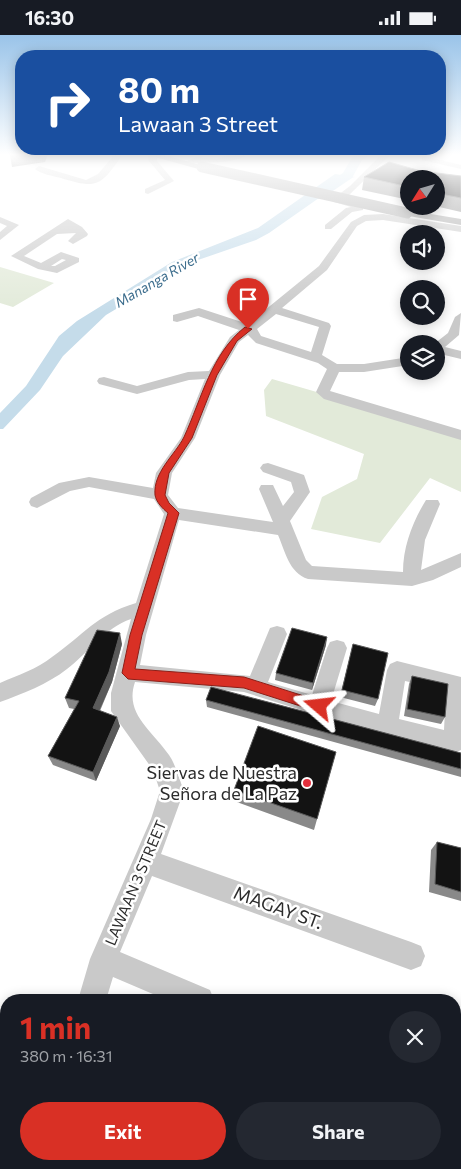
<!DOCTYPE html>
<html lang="en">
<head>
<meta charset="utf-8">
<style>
  body { margin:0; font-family:Commissioner,sans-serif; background:#242831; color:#f1f3f6; height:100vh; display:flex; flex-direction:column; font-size:19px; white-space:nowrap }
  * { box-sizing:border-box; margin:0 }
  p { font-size:16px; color:#9ea1a6 }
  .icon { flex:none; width:28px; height:28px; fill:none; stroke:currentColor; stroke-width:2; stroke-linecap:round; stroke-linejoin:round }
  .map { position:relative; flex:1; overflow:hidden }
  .panel { position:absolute; left:0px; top:959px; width:461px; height:176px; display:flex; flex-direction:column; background:#171b24; border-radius:20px 20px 0 0; box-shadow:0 2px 12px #0003 }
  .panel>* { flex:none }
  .guide { position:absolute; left:15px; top:15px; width:431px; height:105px; border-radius:20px; box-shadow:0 2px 12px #0003; background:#1a4fa0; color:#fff; overflow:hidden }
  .needle { width:32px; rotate:233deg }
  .fabs { position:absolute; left:400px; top:135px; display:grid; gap:10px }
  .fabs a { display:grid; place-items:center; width:45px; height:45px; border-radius:50%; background:#171b24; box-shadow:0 2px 12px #0003; font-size:25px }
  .pin { position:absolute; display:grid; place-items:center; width:42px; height:42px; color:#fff; margin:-51px -21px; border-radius:50% 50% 50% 0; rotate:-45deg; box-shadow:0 0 5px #0007 }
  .pin .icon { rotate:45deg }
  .me { position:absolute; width:55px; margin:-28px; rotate:287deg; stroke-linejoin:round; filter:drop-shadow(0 0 4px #0008) }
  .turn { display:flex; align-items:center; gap:18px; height:105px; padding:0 20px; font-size:22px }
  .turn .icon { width:65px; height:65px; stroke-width:2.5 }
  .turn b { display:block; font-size:35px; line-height:42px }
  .round { display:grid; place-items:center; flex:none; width:52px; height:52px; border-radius:26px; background:#242831 }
  .overview { display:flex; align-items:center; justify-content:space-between; height:85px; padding:0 20px }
  h1 { font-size:30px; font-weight:700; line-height:38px; color:#d93025 }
  .button { display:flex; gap:10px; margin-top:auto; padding:10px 20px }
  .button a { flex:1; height:58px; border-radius:30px; background:#d93025; color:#fff; font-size:20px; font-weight:700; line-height:58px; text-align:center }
  .button a+a { background:#242831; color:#f1f3f6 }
  .status { display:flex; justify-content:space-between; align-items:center; height:35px; padding:0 25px; background:#171b24; direction:ltr }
  .status svg { height:14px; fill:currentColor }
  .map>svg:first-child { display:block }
  .green { fill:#e2ead9 }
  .water { fill:#c5dcea }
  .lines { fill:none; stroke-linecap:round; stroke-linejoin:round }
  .river { fill:#c5dcea; fill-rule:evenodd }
  .minor { fill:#c9c9c9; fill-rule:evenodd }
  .major { fill:#a4a4a4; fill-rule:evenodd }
  .major-bridge { stroke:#a4a4a4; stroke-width:11 }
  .wall { fill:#898989 }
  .shaded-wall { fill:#5a5a5a }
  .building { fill:#131313; stroke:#5a5a5a }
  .route { fill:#d93025; stroke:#8d1f18 }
  .poi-dot { fill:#e32f3c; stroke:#fff; stroke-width:2 }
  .labels { text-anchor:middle; stroke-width:5; stroke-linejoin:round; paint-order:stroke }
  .far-water-label { font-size:14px; font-style:italic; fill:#3c6d8d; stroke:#fff }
  .street-label { font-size:15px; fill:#2c2c2c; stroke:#fff }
  .near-poi-label { font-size:18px; fill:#2c2c2c; stroke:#fff; text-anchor:end }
  .near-street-label { font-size:18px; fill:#2c2c2c; stroke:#fff }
</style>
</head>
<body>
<div class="status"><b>16:30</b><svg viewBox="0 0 49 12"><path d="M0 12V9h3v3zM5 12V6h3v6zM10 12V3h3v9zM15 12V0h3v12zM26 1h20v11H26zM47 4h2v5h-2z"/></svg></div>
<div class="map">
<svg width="461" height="1134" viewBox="0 0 461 1134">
  <rect width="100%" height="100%" fill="#fff"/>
  <!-- green -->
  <path class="green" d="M0,232l54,16 -41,24 -13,-4z
    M272,344l189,55v58l-31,-14 -50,65 -69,-14 11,-32 35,-18 7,-25 -98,-38 -2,-26z"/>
  <!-- water -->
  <path class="water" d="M335,139l20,3 -9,2 -77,54 -13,7 -58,20 -92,55 -43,41 -23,34 -37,39h-3v-16l26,-27 33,-50 18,-15 95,-59 86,-34z"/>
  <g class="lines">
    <!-- river -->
    <path class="river" d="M356,119h16l-10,6 -10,18 -31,21h-8l-2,-3 2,-3 30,-20 10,-17z"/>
    <!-- minor -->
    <path class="minor" d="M115,119h8c-22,31 -24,36 -62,24 -8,-2 -20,-4 -26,-9l4,-3 47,14 12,-6z
      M151,119h7l-1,7 17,20 -26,13 -3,-1v-4l20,-9 -16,-19 -1,-4z
      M235,119h14c-18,12 -43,6 -62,11l-4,-2 13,-6 21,2z
      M382,119h9l-46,45 18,7v4l-11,2 -21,17h-6v-4l21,-17 5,-1 -17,-5v-4l16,-12z
      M425,121l36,9v4l-39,-9v-4z
      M383,179l78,12v6l-78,-12 -17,1 -9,5 -30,44 -45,38 47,15 2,3 -9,29 15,9h27l45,-7v8l-45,7h-25l-9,19 131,39v10l-137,-41 -8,-7 11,-23 -9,-6 -62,-20 -8,-8 -9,7 -19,33 -25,63 -23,35 -4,22 10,13 95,14 -14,-33 2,-4h12l10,21 11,-14 -3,-10 -28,-10 -3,-4 3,-4 5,-1 36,12 6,17 -20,29 16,39 6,6 91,6c0,-26 10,-51 23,-72h12l2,4 -15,36 -4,30 40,-17v14l-28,13 -21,6 -104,-7c-19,-6 -23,-28 -30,-44l-99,-15 -33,115 -6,30 110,11 20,-48 7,-2 7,2 3,6 -19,48 44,13 15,-47 3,-6 7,-2 7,2 3,6 -16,53 48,13 8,-44 3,-6 7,-3 64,16v73l-7,3 -67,-16 -143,-45 -109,-10c-11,32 17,48 34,73 7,10 10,24 15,36l-23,63 250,88 10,4 4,10 -4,10 -10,4 -259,-94 -32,76 90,38 4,10h-47l-54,-23 -7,23h-28l12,-41 61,-140 9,-28 -7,-21 -42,-59v-18l20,-74c-26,9 -43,34 -64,50 -19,15 -45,25 -67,33v-19c18,-8 37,-14 52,-26 33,-23 42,-41 84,-54l28,-89 -10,-15 -65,-12 -19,4 -33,17 -6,-2 -2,-4 2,-4 28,-15 30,-6 64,11 3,-15 25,-35 24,-59 -16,1 -52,14 -38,-10 -2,-3 2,-3 5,-1 33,9 51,-14 21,-1 21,-34 9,-7 -41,-14 -21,6 -4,-1v-6l26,-7 49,16 71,-58 32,-44 13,-7zM276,279l43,13 -8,25 -50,-16 -4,-7zM405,646l41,9 -2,40 -45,-11z
      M0,182l19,8 -19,15v-8l7,-6 -7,-3z
      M68,184l14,8 6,7 -1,2 -14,8 -5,-3 8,-8 -19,1 -33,22 17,7 20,-11 18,6v4l-22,11 -19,-4 -27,-13zM62,224l4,1 -11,6h-4z
      M461,278l-2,22 -14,12 16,4v8l-25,-6v-9h-2l14,-11 7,-16z
      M161,1129h40l2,5h-40z
      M315,1129h32l-1,5h-32z"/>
    <!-- major -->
    <path class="major" d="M144,119h17l46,13 -5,3z
      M407,175l54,9v6l-58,-10 -2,-2z"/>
    <!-- major-bridge -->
    <path class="major-bridge" d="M202,132l205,46"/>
  </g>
  <!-- wall -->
  <path class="wall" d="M421,136l40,5v36l-26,-6h1v-27h-27v21l-47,-10 2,-13z
    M122,609l-10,38 -12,29 20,15 -24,55 -43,-16 -5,-9 26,-47 -5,-1 -4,-10z
    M353,609l25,55 -3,7 -35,-9z
    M326,610l-14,45 -37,-10 1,-7z
    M412,641l33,41 -4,7 -37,-8 5,-32z
    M206,665l255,53v24l-254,-70z
    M336,717l-22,78 -80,-29v-11z
    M437,807l24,6v53l-32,-9 2,-42z"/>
  <!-- shaded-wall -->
  <path class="shaded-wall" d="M15,119h33l-3,8 -33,5 -2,-12z
    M120,598l2,11 -10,38 -16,36 -3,-10z
    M327,602l-1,8 -14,45 1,-7z
    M117,682l3,9 -24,55 -3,-9z"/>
  <!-- building -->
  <path class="building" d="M389,127l32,9 40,5v22l-25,-5v-14h-27v8l-45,-10z
    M292,593l35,9 -14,46 -37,-10z
    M97,595l23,3 -11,39 -16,36 24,9 -24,55 -45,-16 31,-55 -14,-3z
    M353,609l35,9 -10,46 -36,-9z
    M412,641l36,8 -3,33 -38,-8z
    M211,652l250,66v16l-255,-69z
    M258,691l78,26 -19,67 -83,-29z
    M437,807l24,6v44l-26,-8z"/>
  <!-- sky -->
  <linearGradient id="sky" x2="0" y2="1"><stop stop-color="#9ac4e9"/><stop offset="0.43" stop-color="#fff"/><stop offset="1" stop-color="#fff" stop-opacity="0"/></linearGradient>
  <rect width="461" height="278" fill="url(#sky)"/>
  <!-- route -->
  <path class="route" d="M245,292l7,2 -15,12 -20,34 -25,63 -23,35 -4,22 4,8 10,10 -37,122 -7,34 109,8 79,25 2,4 -2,4 -4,2 -75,-24 -116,-9 -6,-6 8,-38 38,-122c-5,-4 -12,-11 -13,-18 -2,-23 20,-40 29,-58 18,-39 27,-83 61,-110z"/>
  <!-- markers -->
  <circle class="poi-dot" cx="307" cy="748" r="5"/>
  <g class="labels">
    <!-- far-water labels -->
    <g class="far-water-label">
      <text transform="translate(157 245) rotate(-30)" y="5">Mananga River</text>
    </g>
    <!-- street labels -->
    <g class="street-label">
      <text transform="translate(136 848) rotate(-67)" y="5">LAWAAN 3 STREET</text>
    </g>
    <!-- near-poi labels -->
    <g class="near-poi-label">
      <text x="297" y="744">Siervas de Nuestra<tspan x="297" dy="21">Señora de La Paz</tspan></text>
    </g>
    <!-- near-street labels -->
    <g class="near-street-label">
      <text transform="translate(278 873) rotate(20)" y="6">MAGAY ST.</text>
    </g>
  </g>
</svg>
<div class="fabs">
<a><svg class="needle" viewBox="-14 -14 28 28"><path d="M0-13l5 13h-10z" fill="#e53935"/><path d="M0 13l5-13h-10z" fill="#9ea1a6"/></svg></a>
<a><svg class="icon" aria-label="sound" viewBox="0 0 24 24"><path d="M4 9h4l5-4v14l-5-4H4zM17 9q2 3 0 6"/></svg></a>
<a><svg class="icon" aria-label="search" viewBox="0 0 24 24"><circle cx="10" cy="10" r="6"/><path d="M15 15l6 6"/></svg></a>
<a><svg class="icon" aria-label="layers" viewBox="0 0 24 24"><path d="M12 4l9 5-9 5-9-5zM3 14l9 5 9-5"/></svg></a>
</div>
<div class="pin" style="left:248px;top:294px;background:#d93025"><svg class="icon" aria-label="arrive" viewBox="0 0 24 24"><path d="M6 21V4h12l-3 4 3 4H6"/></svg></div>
<svg class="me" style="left:319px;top:671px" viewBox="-20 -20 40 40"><path d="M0-17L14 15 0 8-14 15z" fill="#d93025" stroke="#fff" stroke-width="4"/></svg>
<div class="guide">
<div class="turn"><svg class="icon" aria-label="right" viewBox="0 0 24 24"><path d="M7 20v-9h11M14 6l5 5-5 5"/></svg><div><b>80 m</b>Lawaan 3 Street</div></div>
</div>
<section class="panel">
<div class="overview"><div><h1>1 min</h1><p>380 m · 16:31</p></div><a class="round"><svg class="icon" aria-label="close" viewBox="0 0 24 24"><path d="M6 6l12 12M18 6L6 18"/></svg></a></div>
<div class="button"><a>Exit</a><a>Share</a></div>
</section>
</div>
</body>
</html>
